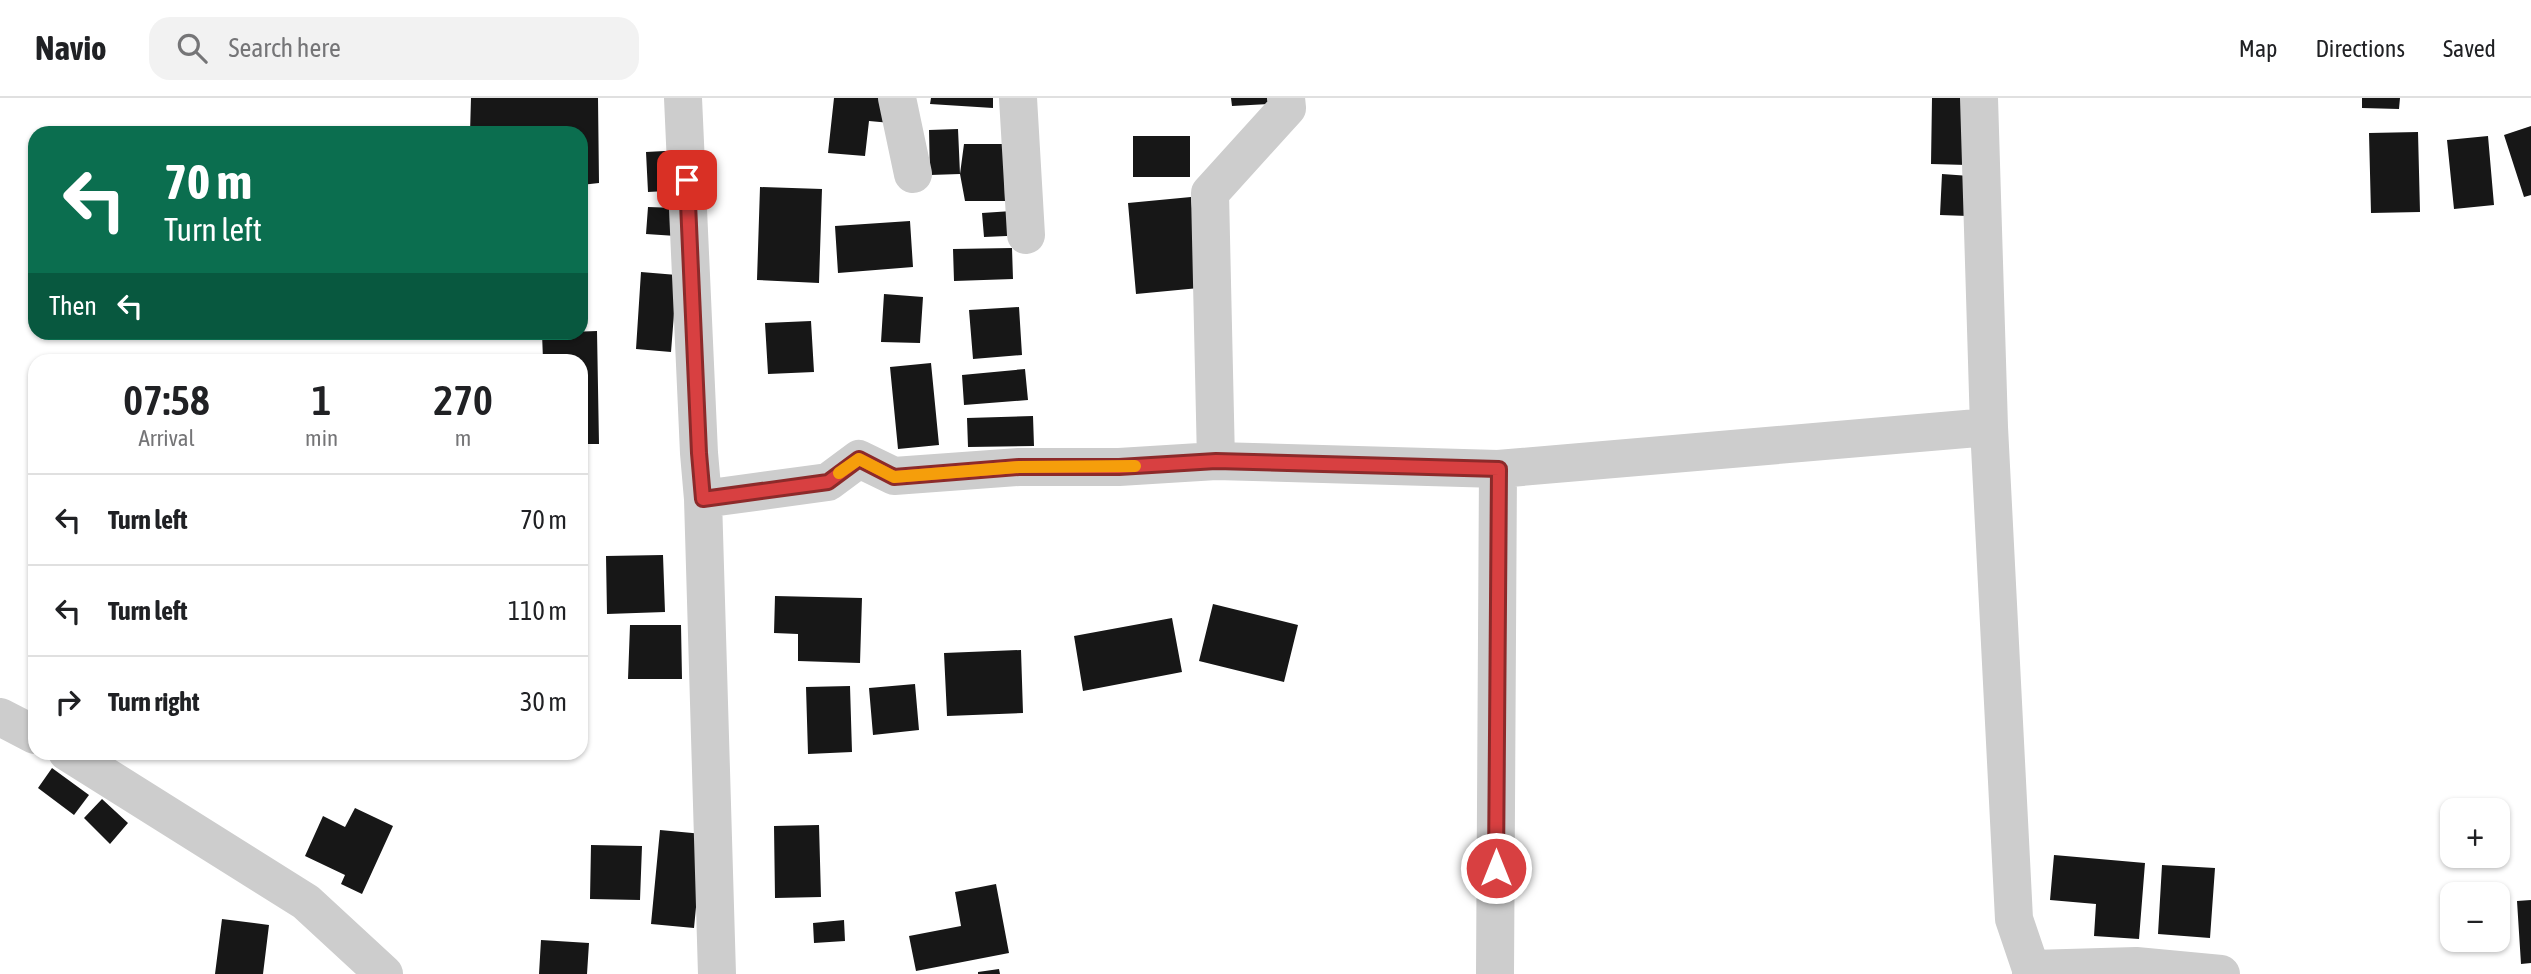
<!DOCTYPE html>
<html lang="en">
<head>
<meta charset="utf-8">
<style>
  body { margin:0; font-family:"Asap Condensed",sans-serif; background:#f2f2f2; color:#202124; height:100vh; display:flex; flex-direction:column; font-size:26px; white-space:nowrap }
  * { box-sizing:border-box; margin:0 }
  p { font-size:23px; color:#757577 }
  .icon { flex:none; width:38px; height:38px; fill:none; stroke:currentColor; stroke-width:2; stroke-linecap:round; stroke-linejoin:round }
  .map { position:relative; flex:1; overflow:hidden }
  .side { position:absolute; left:28px; top:256px; width:560px; height:406px; display:flex; flex-direction:column; background:#fff; border-radius:21px; box-shadow:0 2px 5px #0004 }
  .side>* { flex:none }
  .banner { position:absolute; left:28px; top:28px; width:560px; height:214px; border-radius:21px; box-shadow:0 2px 5px #0004; background:#0b6e4f; color:#fff; overflow:hidden }
  .controls { position:absolute; left:2440px; top:700px; display:grid; gap:14px }
  .controls a { display:grid; place-items:center; width:70px; height:70px; border-radius:14px; background:#fff; box-shadow:0 2px 5px #0004; font-size:35px }
  .pin { position:absolute; display:grid; place-items:center; width:60px; height:60px; color:#fff; margin:-30px; border-radius:14px; box-shadow:0 4px 10px #0006 }
  .me { position:absolute; width:77px; margin:-38px; rotate:0deg; stroke-linejoin:round; filter:drop-shadow(0 0 5px #0008) }
  .turn { display:flex; align-items:center; gap:24px; height:147px; padding:0 21px; font-size:32px }
  .turn .icon { width:91px; height:91px; stroke-width:2.5 }
  .turn b { display:block; font-size:49px; line-height:60px }
  .then { display:flex; align-items:center; height:66px; padding:0 21px; background:#0003; gap:14px; font-size:26px }
  .eta { display:flex; justify-content:space-evenly; align-items:center; height:119px; text-align:center }
  .eta b { font-size:42px; font-weight:600; line-height:49px }
  ul { padding:0; list-style:none }
  li { display:flex; align-items:center; gap:21px; height:91px; padding:0 21px; border-top:2px solid #e0e0e0 }
  li div { flex:1 }
  li b { display:block; font-size:26px }
  li em { font-style:normal }
  header { display:flex; align-items:center; gap:42px; box-sizing:border-box; height:98px; padding:0 35px; background:#fff; border-bottom:2px solid #e0e0e0 }
  header strong { font-size:33px }
  nav { display:flex; gap:38px; margin-inline-start:auto; font-size:24px }
  .search { width:490px; height:63px; background:#f2f2f2; display:flex; align-items:center; gap:18px; box-sizing:border-box; padding:0 24px; border-radius:21px; color:#757577; font-size:26px }
  .map>svg:first-child { display:block }
  .building { fill:#171717 }
  .lines { fill:none; stroke-linecap:round; stroke-linejoin:round }
  .minor { stroke:#cdcdcd; stroke-width:38 }
  .route-casing { stroke:#8c2a2a; stroke-width:18 }
  .route { stroke:#d84041; stroke-width:12 }
  .slow { stroke:#f59e0b; stroke-width:12 }
</style>
</head>
<body>
<header>
<strong>Navio</strong>
<div class="search"><svg class="icon" aria-label="search" viewBox="0 0 24 24"><circle cx="10" cy="10" r="6"/><path d="M15 15l6 6"/></svg>Search here</div>
<nav><a>Map</a><a>Directions</a><a>Saved</a></nav>
</header>
<div class="map">
<svg width="2531" height="876" viewBox="0 0 2531 876">
  <rect width="100%" height="100%" fill="#fff"/>
  <!-- building -->
  <path class="building" d="M471,0h127l1,85 -18,2v-52h-111z
    M834,0h71l-3,26 -33,-3 -4,35 -37,-3z
    M931,0h62v10l-63,-4z
    M1231,0h38v6l-37,2z
    M1932,0h37l-2,67 -36,-1z
    M2362,0h38l-1,11 -37,-1z
    M2531,28v69l-7,2 -20,-62z
    M958,31l2,45 -30,1 -1,-45z
    M2418,34l2,80 -49,1 -2,-80z
    M1133,38h57v41h-57z
    M2488,38l6,69 -40,4 -7,-69z
    M964,46h40l1,57h-40l-5,-27z
    M683,52l2,40 -37,2 -2,-40z
    M1942,76l28,2 -2,40 -28,-1z
    M760,89l62,2 -3,94 -62,-3z
    M1191,99l8,91 -63,6 -8,-91z
    M648,109l29,1 -1,28 -30,-2z
    M1012,113l14,24 -42,2 -2,-24z
    M910,123l3,46 -75,6 -3,-47z
    M1012,150l1,31 -59,2 -1,-32z
    M641,174l36,3 -6,77 -35,-3z
    M884,196l39,3 -3,46 -39,-1z
    M1019,209l3,48 -49,4 -4,-49z
    M811,223l3,51 -46,2 -3,-51z
    M597,233l2,113h-18v-84h-38l-1,-27z
    M931,265l8,82 -41,4 -8,-82z
    M1025,271l3,31 -64,5 -2,-30z
    M1033,318l1,30 -66,1 -1,-29z
    M663,457l2,57 -58,2 -1,-58z
    M775,498l87,2 -2,65 -62,-2v-27l-24,-1z
    M1213,506l85,21 -14,57 -85,-21z
    M1172,520l10,54 -99,19 -9,-55z
    M630,527h51l1,54h-54z
    M1021,552l2,63 -76,3 -3,-63z
    M915,586l4,46 -46,5 -4,-47z
    M850,588l2,66 -44,2 -2,-67z
    M52,670l37,27 -15,20 -36,-27z
    M102,701l26,24 -18,21 -26,-26z
    M355,710l38,18 -31,68 -21,-10 4,-9 -40,-19 18,-40 22,11z
    M819,727l2,72 -46,1 -1,-72z
    M660,732l43,4 -9,94 -43,-4z
    M591,747l51,1 -2,54 -50,-1z
    M2054,757l91,8 -6,76 -45,-3 2,-32 -46,-4z
    M2162,767l53,3 -5,70 -52,-4z
    M996,786l13,69 -93,18 -7,-35 52,-10 -6,-34z
    M2531,802v63l-10,1 -4,-63z
    M222,821l47,6 -6,49h-48z
    M844,822l1,21 -31,2 -1,-20z
    M541,842l48,3 -2,31h-48z
    M999,871l1,5h-22v-2z"/>
  <g class="lines">
    <!-- minor -->
    <path class="minor" d="M683,0l16,355 4,46 14,475
      M897,0l16,76
      M1018,0l8,137
      M1979,0l10,329 25,492 17,50
      M1216,363l-6,-268 77,-85 -1,-10
      M703,401l125,-17 31,-23 35,17 125,-9h100l97,-6 282,8 491,-42
      M0,619l35,18
      M67,654l239,150 78,72
      M1495,876l3,-505
      M2031,876v-5l105,-3 85,8"/>
  </g>
  <g class="lines">
    <!-- route casing -->
    <g class="route-casing">
      <path id="route" d="M687,82l12,273 4,46 125,-17 31,-23 35,18 125,-10h100l97,-6 283,8 -3,399"/>
    </g>
    <!-- route -->
    <use href="#route" class="route"/>
    <!-- slow -->
    <path class="slow" d="M839,375l20,-14 35,18 125,-10 116,-1"/>
  </g>
</svg>
<div class="controls">
<a>+</a>
<a>−</a>
</div>
<div class="pin" style="left:687px;top:82px;background:#d93025"><svg class="icon" aria-label="arrive" viewBox="0 0 24 24"><path d="M6 21V4h12l-3 4 3 4H6"/></svg></div>
<svg class="me" style="left:1496px;top:770px" viewBox="-20 -20 40 40"><circle r="17" fill="#d84041" stroke="#fff" stroke-width="3"/><path d="M0-11L8 9 0 5-8 9z" fill="#fff"/></svg>
<div class="banner">
<div class="turn"><svg class="icon" aria-label="left" viewBox="0 0 24 24"><path d="M17 20v-9H6M10 6l-5 5 5 5"/></svg><div><b>70 m</b>Turn left</div></div>
<div class="then">Then<svg class="icon" aria-label="left" viewBox="0 0 24 24"><path d="M17 20v-9H6M10 6l-5 5 5 5"/></svg></div>
</div>
<section class="side">
<div class="eta">
<div><b>07:58</b><p>Arrival</p></div>
<div><b>1</b><p>min</p></div>
<div><b>270</b><p>m</p></div>
</div>
<ul>
<li><svg class="icon" aria-label="left" viewBox="0 0 24 24"><path d="M17 20v-9H6M10 6l-5 5 5 5"/></svg><div><b>Turn left</b></div><em>70 m</em></li>
<li><svg class="icon" aria-label="left" viewBox="0 0 24 24"><path d="M17 20v-9H6M10 6l-5 5 5 5"/></svg><div><b>Turn left</b></div><em>110 m</em></li>
<li><svg class="icon" aria-label="right" viewBox="0 0 24 24"><path d="M7 20v-9h11M14 6l5 5-5 5"/></svg><div><b>Turn right</b></div><em>30 m</em></li>
</ul>
</section>
</div>
</body>
</html>
